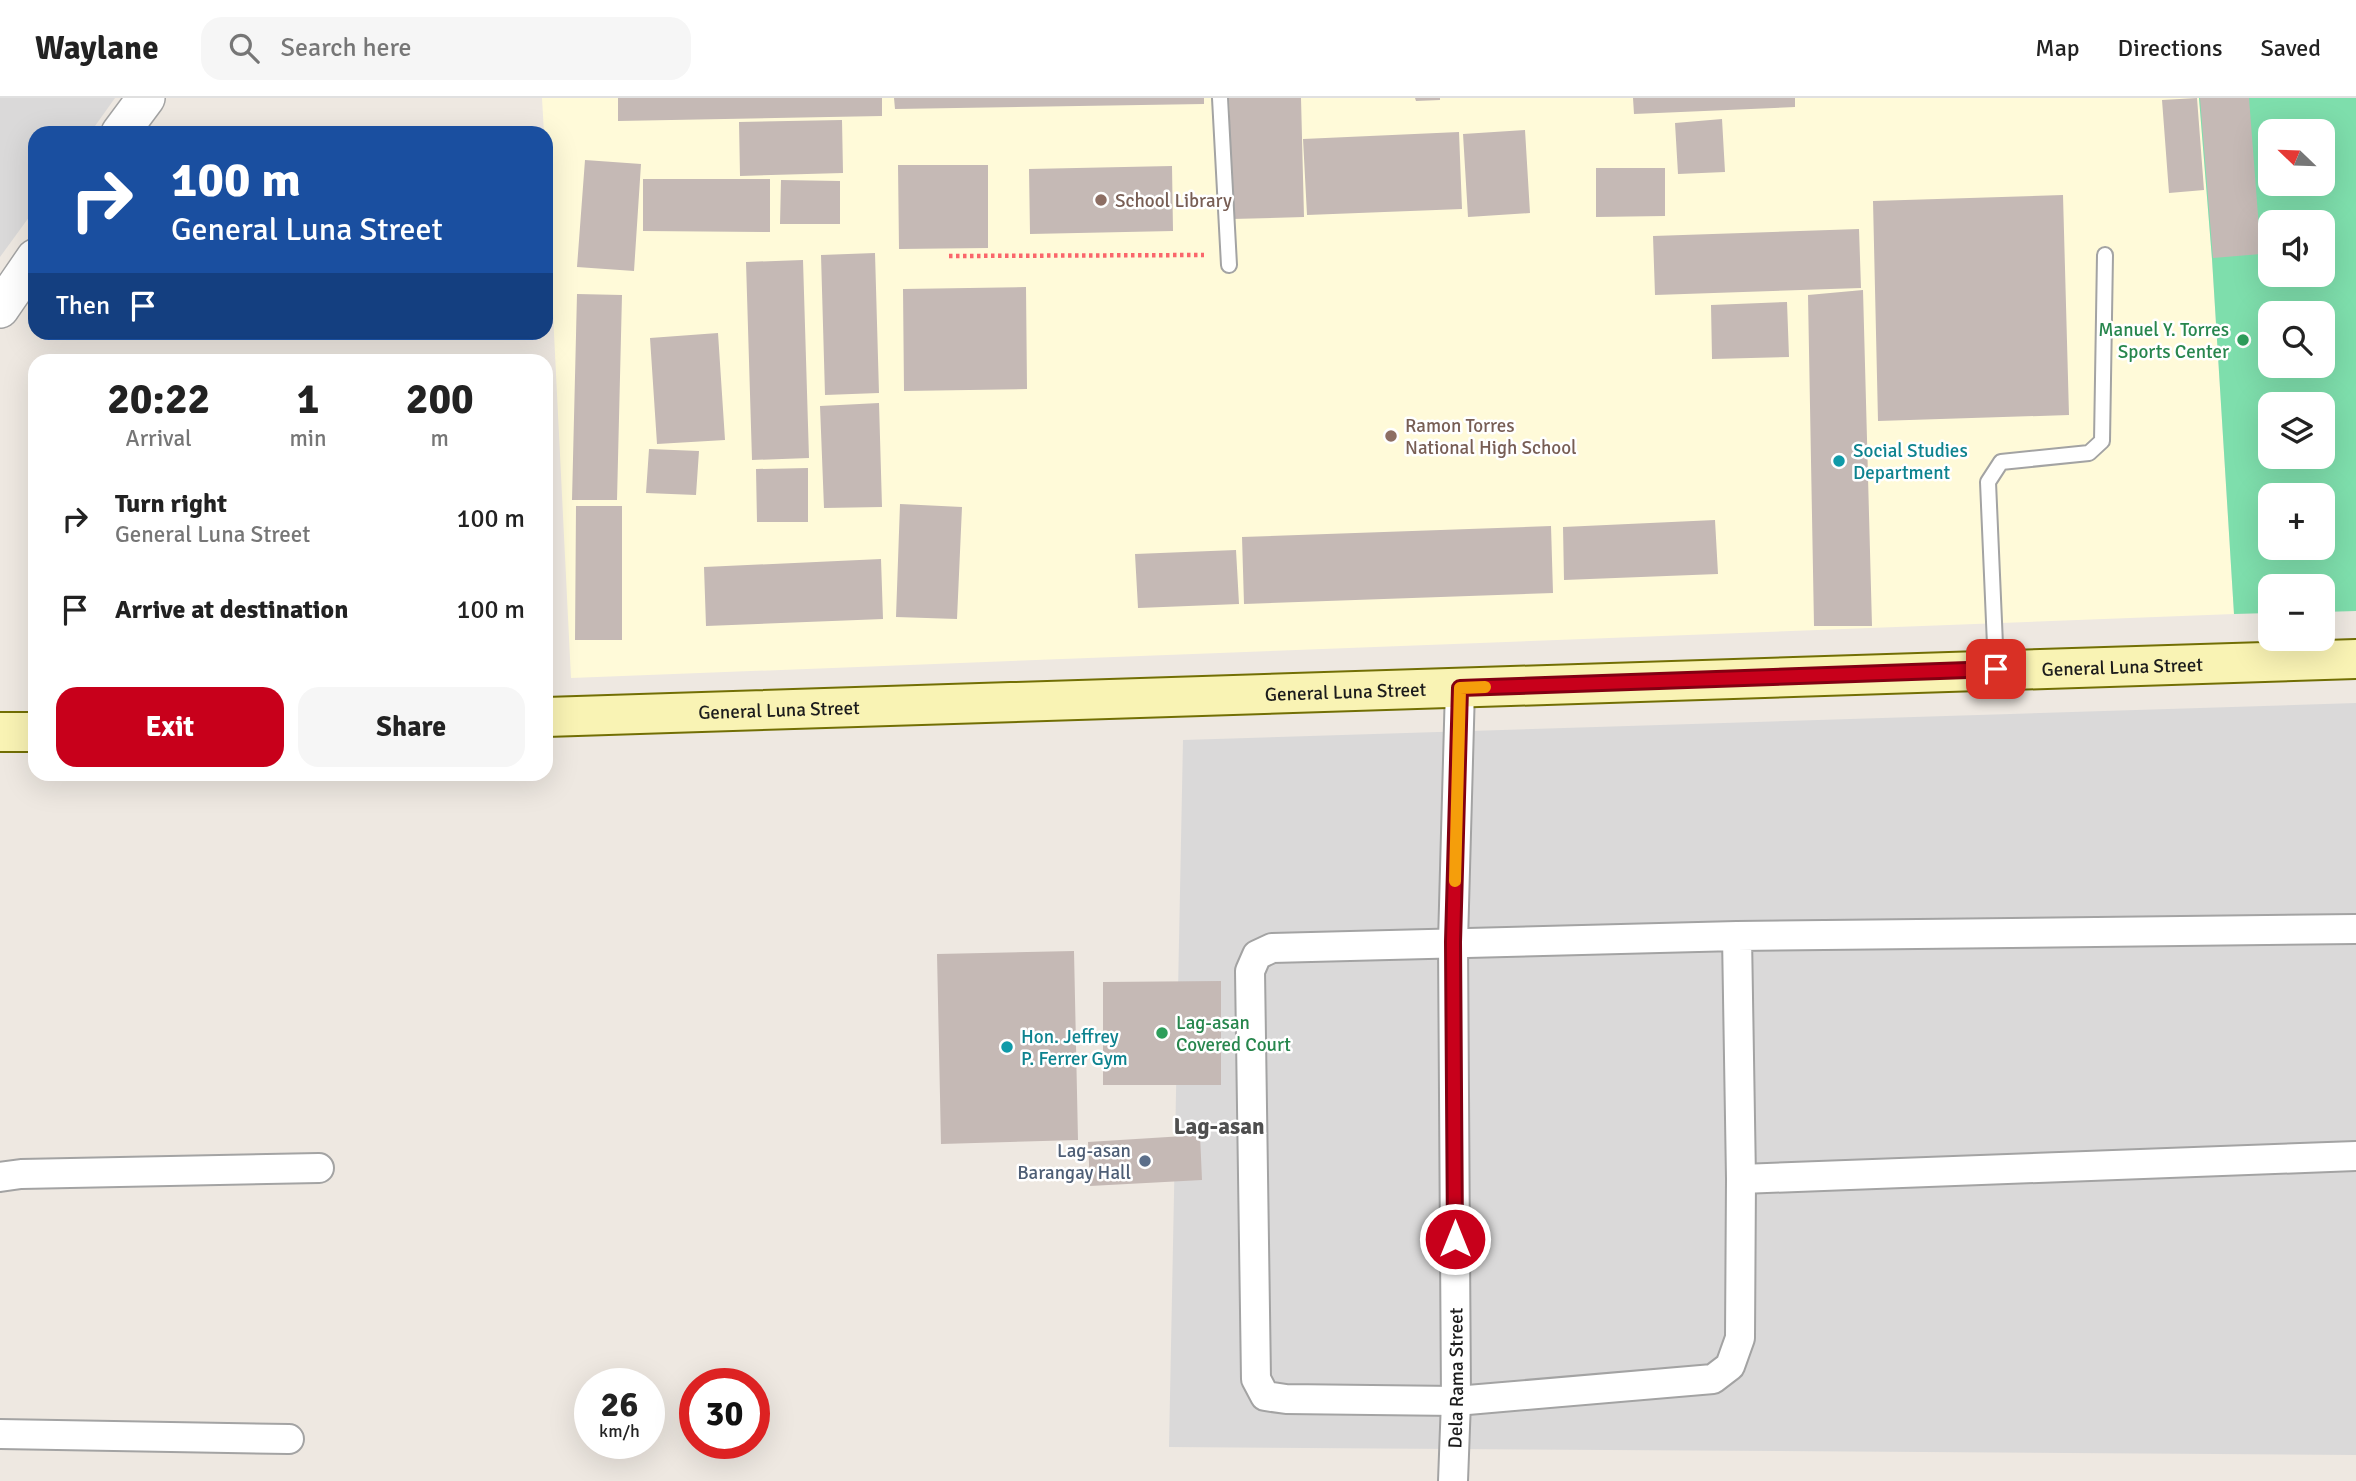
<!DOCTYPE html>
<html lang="en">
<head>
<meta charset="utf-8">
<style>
  body { margin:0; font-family:Signika,sans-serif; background:#f6f6f6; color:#222; height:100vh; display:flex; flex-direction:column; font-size:26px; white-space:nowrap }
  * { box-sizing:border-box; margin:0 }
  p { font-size:23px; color:#767676 }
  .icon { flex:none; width:38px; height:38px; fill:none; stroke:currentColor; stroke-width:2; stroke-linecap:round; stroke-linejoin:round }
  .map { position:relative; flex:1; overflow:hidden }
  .details { position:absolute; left:28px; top:256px; width:525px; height:427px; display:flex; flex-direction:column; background:#fff; border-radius:21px; box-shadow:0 7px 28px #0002 }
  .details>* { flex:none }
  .guide { position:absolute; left:28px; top:28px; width:525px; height:214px; border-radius:21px; box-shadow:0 7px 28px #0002; background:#1a4fa0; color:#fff; overflow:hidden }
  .needle { width:46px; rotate:293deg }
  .buttons { position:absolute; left:2258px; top:21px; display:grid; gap:14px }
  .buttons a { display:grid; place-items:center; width:77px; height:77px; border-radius:14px; background:#fff; box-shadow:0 7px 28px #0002; font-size:35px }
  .speed { position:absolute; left:574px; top:1270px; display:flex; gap:14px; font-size:35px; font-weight:700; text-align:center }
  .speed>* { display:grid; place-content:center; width:91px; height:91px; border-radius:50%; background:#fff; box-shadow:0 7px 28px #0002; line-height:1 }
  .speed small { font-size:18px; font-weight:400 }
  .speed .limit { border:10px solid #d22; background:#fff; color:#111 }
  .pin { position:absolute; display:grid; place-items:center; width:60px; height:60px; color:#fff; margin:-30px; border-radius:14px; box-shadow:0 4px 10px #0006 }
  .me { position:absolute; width:77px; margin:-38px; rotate:0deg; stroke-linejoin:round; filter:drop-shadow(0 0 5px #0008) }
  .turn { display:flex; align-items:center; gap:24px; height:147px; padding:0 28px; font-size:32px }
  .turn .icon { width:91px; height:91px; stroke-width:2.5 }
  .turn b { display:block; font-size:49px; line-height:60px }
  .then { display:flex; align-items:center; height:66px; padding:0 28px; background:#0003; gap:14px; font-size:26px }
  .eta { display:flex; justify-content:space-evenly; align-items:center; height:119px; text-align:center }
  .eta b { font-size:42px; font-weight:800; line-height:49px }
  .action { display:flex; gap:14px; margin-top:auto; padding:14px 28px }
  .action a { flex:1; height:80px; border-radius:21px; background:#c8001b; color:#fff; font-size:28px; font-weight:800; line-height:80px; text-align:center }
  .action a+a { background:#f6f6f6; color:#222 }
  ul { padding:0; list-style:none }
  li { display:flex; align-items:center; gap:21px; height:91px; padding:0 28px }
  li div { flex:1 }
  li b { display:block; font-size:26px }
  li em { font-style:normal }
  header { display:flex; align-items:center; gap:42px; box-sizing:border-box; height:98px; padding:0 35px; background:#fff; border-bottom:2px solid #e0e0e0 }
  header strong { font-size:33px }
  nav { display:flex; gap:38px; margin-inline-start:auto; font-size:24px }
  .search { width:490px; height:63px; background:#f6f6f6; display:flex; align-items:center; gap:18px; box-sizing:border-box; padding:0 24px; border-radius:21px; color:#767676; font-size:26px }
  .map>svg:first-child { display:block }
  .residential { fill:#dad9d9 }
  .education { fill:#fffad9 }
  .pitch { fill:#7edeac; fill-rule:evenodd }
  .building { fill:#c5b9b5 }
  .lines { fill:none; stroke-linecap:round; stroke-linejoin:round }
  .service-casing { stroke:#a3a3a3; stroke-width:18 }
  .minor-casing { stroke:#a3a3a3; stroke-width:32 }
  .tertiary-casing { stroke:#a3a3a3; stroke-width:40 }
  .secondary-casing { stroke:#726f04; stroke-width:42 }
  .path { stroke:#fa666b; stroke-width:4.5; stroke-dasharray:3.5 3.5; stroke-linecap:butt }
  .service { stroke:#fff; stroke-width:14 }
  .minor { stroke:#fff; stroke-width:28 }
  .tertiary { stroke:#fff; stroke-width:37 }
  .secondary { stroke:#f9f3b4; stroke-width:38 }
  .route-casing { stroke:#820012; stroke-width:18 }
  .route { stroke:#c8001b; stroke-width:12 }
  .slow { stroke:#f59e0b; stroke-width:12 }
  .education-dot { fill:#8d6e63; stroke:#fff; stroke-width:2.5 }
  .leisure-dot { fill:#2e9e5b; stroke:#fff; stroke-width:2.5 }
  .culture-dot { fill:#0f9aa8; stroke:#fff; stroke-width:2.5 }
  .service-dot { fill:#5c6f8a; stroke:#fff; stroke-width:2.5 }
  .labels { text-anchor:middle; stroke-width:5; stroke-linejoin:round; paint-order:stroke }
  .education-label { font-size:19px; fill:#785e54; stroke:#fff; text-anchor:start }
  .leisure-label { font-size:19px; fill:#27864d; stroke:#fff; text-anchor:end }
  .culture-label { font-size:19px; fill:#0d838f; stroke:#fff; text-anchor:start }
  .street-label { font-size:19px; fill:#1c1c1c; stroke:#fff }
  .service-label { font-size:19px; fill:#4e5e75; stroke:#fff; text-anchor:end }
  .quarter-label { font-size:23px; font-weight:bold; fill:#4f4f4f; stroke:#fff }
</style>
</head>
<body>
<header>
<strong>Waylane</strong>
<div class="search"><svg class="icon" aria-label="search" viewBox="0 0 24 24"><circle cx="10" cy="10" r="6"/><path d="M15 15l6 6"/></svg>Search here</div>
<nav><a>Map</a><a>Directions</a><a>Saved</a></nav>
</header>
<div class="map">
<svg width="2356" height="1383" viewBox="0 0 2356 1383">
  <rect width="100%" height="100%" fill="#eee8e1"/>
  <!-- residential -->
  <path class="residential" d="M0,0h115l-25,35h-55v76l-35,48z
    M2356,605v752l-1187,-8 14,-707z"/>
  <!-- education -->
  <path class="education" d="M542,0h1657l13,161 22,355 -1663,64 -25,-507v-38h-2z"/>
  <!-- pitch -->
  <path class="pitch" d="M2199,0h157v513l-34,1v-26h-52v27l-36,1 -22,-355zM2270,33h52v53h-52zM2270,124h52v53h-52zM2270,215h52v53h-52zM2270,306h52v53h-52zM2270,397h52v53h-52z"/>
  <!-- building -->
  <path class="building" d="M618,0h264v18l-264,5z
    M894,0h310v6l-309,5z
    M1229,0h72l3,119 -72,2z
    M1415,0h25v2l-24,1z
    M1633,0h162v9l-161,7z
    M2197,0l7,92 -35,3 -7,-93z
    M2200,0h49l12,156 -48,4z
    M1722,21l3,53 -47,2 -3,-51z
    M842,22l1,53 -103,3 -1,-54z
    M1525,32l5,83 -62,4 -5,-83z
    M1459,34l3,77 -155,6 -4,-76z
    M585,62l56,4 -7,107 -57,-4z
    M898,67h90v83l-89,1z
    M1172,68l1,65 -143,3 -1,-65z
    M1596,70h69v48l-69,1z
    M643,81h127v53l-127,-1z
    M781,82l59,1v43h-60z
    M2063,97l6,220 -191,6 -5,-220z
    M1859,131l2,59 -206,7 -2,-59z
    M875,155l4,140 -54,2 -4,-140z
    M803,162l6,198 -57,2 -6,-198z
    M1026,189l1,102 -123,2 -1,-102z
    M1863,192l9,336h-58l-6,-331z
    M577,196l45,1 -5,205h-45z
    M1787,204l2,55 -77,2 -1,-54z
    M718,235l7,107 -68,4 -7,-106z
    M879,305l3,104 -58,1 -4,-102z
    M649,351l50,2 -3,44 -50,-2z
    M808,370v54h-51l-1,-53z
    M900,406l62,3 -5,112 -61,-2z
    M576,408h46v134h-47z
    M1715,422l3,54 -154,6 -1,-53z
    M1551,428l2,67 -309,11 -2,-67z
    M1236,452l3,54 -101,4 -3,-54z
    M881,461l2,60 -177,7 -2,-59z
    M1074,853l4,189 -137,4 -4,-190z
    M1221,883v104h-118v-103z
    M1200,1037l2,45 -112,6 -2,-44z"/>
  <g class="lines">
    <!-- service casing -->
    <g class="service-casing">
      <path id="service" d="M1220,0l9,167
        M1996,570l-8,-186 13,-20 88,-9 13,-12 3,-186"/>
    </g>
    <!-- minor casing -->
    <g class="minor-casing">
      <g id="minor">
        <path d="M1737,838l4,243 -1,159 -10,28 -17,13 -257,22 -170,-2 -21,-3 -9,-17 -6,-408 7,-16 15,-7 465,-12 619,-7"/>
        <path d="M0,1079l21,-3 298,-6"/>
        <path d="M1741,1081l615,-23"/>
        <path d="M0,1336l289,5"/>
        <path id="s1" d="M1453,1383l3,-80 -3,-459 7,-254"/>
      </g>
    </g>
    <!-- tertiary casing -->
    <g class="tertiary-casing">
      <path id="tertiary" d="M120,35l26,-35
        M0,211l35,-51"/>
    </g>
    <!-- secondary casing -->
    <g class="secondary-casing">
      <g id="secondary">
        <path id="s2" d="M546,619l1810,-58"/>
        <path d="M0,634h35"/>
      </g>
    </g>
    <!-- path -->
    <path class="path" d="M949,158l255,-1"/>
    <!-- service -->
    <use href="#service" class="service"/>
    <!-- minor -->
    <use href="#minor" class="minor"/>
    <!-- tertiary -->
    <use href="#tertiary" class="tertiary"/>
    <!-- secondary -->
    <use href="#secondary" class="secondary"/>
  </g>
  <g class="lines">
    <!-- route casing -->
    <g class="route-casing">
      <path id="route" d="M1455,1141l-2,-297 7,-254 536,-19"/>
    </g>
    <!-- route -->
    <use href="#route" class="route"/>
    <!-- slow -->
    <path class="slow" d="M1455,783l5,-193 25,-1"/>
  </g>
  <!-- markers -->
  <g class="education-dot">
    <circle cx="1101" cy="102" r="7"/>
    <circle cx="1391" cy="338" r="7"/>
  </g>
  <g class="leisure-dot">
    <circle cx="2243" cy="242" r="7"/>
    <circle cx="1162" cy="935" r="7"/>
  </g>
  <g class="culture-dot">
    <circle cx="1839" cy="363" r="7"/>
    <circle cx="1007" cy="949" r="7"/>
  </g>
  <circle class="service-dot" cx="1145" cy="1063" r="7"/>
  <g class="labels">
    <!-- education labels -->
    <g class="education-label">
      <text x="1115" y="109">School Library</text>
      <text x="1405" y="334">Ramon Torres<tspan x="1405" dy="22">National High School</tspan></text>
    </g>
    <!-- leisure labels -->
    <g class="leisure-label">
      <text x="2229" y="238">Manuel Y. Torres<tspan x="2229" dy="22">Sports Center</tspan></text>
      <text x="1176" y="931" text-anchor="start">Lag-asan<tspan x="1176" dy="22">Covered Court</tspan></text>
    </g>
    <!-- culture labels -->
    <g class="culture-label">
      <text x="1853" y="359">Social Studies<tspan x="1853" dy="22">Department</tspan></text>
      <text x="1021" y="945">Hon. Jeffrey<tspan x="1021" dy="22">P. Ferrer Gym</tspan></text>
    </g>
    <!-- street labels -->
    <g class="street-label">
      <text dy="7" stroke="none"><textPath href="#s2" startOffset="1577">General Luna Street</textPath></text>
      <text dy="7" stroke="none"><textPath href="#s2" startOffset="800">General Luna Street</textPath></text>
      <text dy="7" stroke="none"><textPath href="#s2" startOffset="233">General Luna Street</textPath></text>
      <text dy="7" stroke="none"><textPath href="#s1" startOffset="103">Dela Rama Street</textPath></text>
    </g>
    <!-- service labels -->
    <g class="service-label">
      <text x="1131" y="1059">Lag-asan<tspan x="1131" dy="22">Barangay Hall</tspan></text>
    </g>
    <!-- quarter labels -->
    <g class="quarter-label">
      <text x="1219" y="1036">Lag-asan</text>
    </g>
  </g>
</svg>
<div class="buttons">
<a><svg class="needle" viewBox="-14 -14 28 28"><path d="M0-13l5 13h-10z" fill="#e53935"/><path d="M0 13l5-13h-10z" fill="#767676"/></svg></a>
<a><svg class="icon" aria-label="sound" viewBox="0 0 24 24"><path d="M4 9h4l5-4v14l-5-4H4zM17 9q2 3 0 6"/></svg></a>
<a><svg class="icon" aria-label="search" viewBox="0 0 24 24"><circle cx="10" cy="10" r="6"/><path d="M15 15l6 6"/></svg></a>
<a><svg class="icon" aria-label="layers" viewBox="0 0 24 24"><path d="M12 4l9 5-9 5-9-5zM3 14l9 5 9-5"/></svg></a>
<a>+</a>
<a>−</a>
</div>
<div class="speed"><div>26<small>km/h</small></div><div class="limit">30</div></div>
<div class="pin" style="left:1996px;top:571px;background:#d93025"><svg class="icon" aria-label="arrive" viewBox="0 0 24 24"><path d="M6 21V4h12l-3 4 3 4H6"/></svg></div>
<svg class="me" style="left:1455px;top:1141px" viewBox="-20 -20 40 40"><circle r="17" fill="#c8001b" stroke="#fff" stroke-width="3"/><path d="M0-11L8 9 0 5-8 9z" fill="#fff"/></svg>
<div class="guide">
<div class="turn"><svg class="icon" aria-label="right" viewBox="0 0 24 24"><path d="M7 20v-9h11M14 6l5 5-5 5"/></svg><div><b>100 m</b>General Luna Street</div></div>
<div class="then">Then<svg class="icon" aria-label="arrive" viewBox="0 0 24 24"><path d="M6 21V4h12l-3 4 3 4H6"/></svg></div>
</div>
<section class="details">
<div class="eta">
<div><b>20:22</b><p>Arrival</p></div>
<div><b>1</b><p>min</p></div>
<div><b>200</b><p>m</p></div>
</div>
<ul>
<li><svg class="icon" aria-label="right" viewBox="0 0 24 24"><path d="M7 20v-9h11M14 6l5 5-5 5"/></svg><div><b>Turn right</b><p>General Luna Street</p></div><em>100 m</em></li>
<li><svg class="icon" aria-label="arrive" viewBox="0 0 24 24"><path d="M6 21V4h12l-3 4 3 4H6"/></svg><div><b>Arrive at destination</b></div><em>100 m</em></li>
</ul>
<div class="action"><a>Exit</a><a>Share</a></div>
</section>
</div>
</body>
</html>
